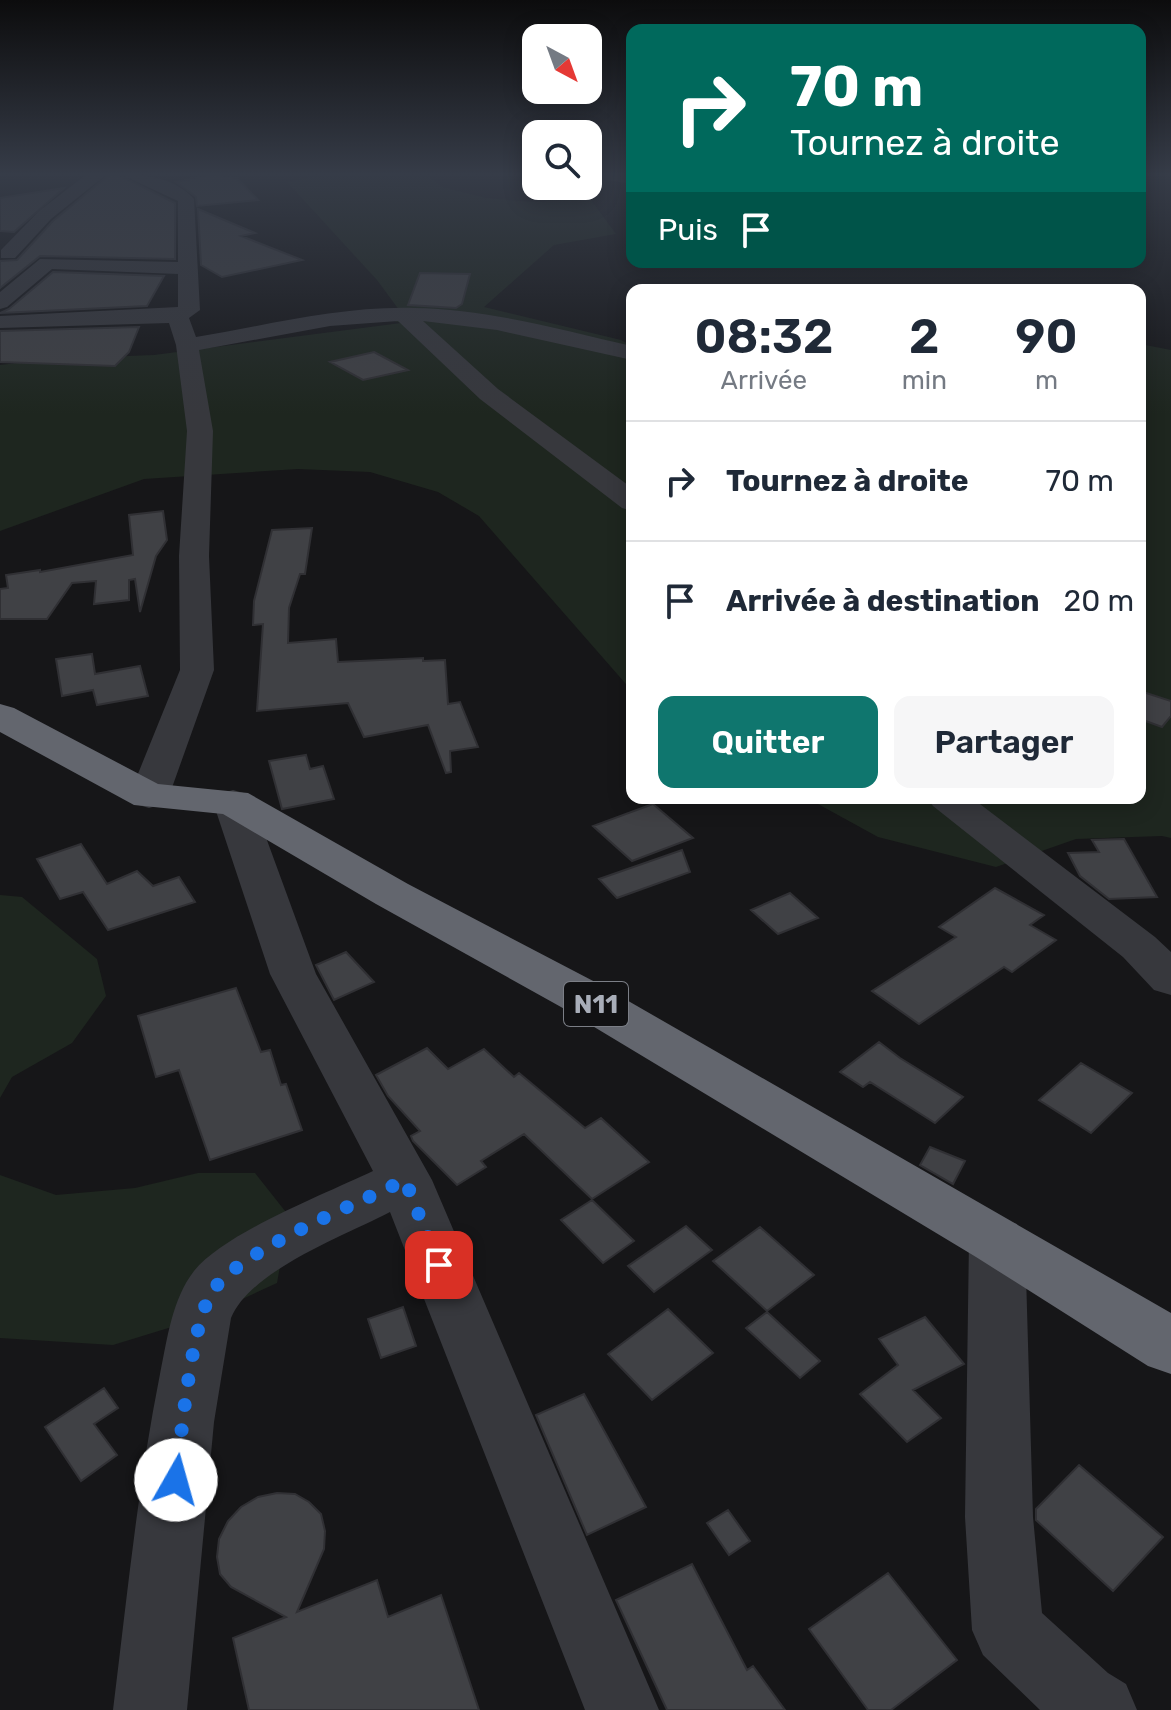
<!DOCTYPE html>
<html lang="fr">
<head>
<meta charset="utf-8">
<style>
  body { margin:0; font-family:Rubik,sans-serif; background:#f6f6f7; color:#1f2937; height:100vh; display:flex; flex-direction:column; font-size:30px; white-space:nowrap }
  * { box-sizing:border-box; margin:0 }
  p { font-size:26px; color:#747a83 }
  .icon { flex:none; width:44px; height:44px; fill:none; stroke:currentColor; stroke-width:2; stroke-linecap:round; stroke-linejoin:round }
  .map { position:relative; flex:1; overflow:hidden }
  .details { position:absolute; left:626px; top:284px; width:520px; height:520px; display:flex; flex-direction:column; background:#fff; border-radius:16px; box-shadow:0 4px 20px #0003 }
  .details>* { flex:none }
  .banner { position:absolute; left:626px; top:24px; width:520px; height:244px; border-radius:16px; box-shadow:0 4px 20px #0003; background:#00695c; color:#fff; overflow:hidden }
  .needle { width:52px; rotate:139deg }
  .buttons { position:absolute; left:522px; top:24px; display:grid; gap:16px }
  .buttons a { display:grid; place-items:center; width:80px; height:80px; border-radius:16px; background:#fff; box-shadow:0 4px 20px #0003; font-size:40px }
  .pin { position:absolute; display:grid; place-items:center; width:68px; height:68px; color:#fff; margin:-34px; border-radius:16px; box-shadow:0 4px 12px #0006 }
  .me { position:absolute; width:88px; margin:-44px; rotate:7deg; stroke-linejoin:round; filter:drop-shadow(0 0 6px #0008) }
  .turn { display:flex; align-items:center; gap:28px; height:168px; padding:0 32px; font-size:36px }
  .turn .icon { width:104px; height:104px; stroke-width:2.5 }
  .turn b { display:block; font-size:56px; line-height:68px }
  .then { display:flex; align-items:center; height:76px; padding:0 32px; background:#0003; gap:16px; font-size:30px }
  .eta { display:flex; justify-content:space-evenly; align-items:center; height:136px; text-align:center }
  .eta b { font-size:48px; font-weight:600; line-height:56px }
  .button { display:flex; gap:16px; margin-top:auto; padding:16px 32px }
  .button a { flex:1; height:92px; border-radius:16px; background:#0f766e; color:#fff; font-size:32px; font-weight:600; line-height:92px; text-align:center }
  .button a+a { background:#f6f6f7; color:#1f2937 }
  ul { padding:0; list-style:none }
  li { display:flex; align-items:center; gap:24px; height:120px; padding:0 32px; border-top:2px solid #e0e1e3 }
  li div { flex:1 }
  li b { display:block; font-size:30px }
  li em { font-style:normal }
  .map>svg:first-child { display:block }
  .green { fill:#1e261f }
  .building { fill:#404145; stroke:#303034; stroke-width:2 }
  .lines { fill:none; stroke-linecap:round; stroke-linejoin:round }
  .minor { fill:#37383d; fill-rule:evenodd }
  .highway { fill:#63666e; fill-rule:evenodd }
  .route { stroke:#1a73e8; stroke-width:14; stroke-dasharray:0 25.2 }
  .labels { text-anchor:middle; stroke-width:8; stroke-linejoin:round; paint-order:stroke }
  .shield { fill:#111113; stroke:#7b7e86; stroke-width:2 }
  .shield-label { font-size:26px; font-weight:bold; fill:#a8adb8 }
</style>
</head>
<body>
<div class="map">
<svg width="1171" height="1710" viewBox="0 0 1171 1710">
  <rect width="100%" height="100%" fill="#161618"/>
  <!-- green -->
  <path class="green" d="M330,174l97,1 15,12 44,11 46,4 59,-2 25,34 -62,11 -70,62 137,33 11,6v345l-153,-175 -41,-24 -68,-20 -72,-3 -154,10 -144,52v-166l51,-6 103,-4 247,-32 -7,-2 11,-3 -28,-38 -90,-98z
    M1140,344l31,6v488l-9,-2 -86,3 -80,28 -118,-30 -71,-39h333z
    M0,895l22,2 75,62 9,37 -34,47 -60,34 -12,21z
    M198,1173h57l34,43 -12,67 -76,35 -88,27 -113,-7v-163l56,20 79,-7z"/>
  <!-- building -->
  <path class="building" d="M110,174h7l58,29v56l-135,-3 -40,32v-27l17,-1 36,-39z
    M213,174l24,4 21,22 -61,6 -1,-9 -20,-15z
    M64,188l-50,44 -14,-1v-33z
    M198,209l57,24 -14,3 61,24 -80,17 -21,-12z
    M53,272l111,4 -17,30 -147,7 9,-4z
    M420,273l50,1 -8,30 -6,4 -48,-3z
    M139,327l-10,25 -14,14 -115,-4v-31z
    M374,352l34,18 -45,10 -33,-18z
    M163,511l4,29 -11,16 -16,56 -5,-33 -6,1v20l-35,4 2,-23 -24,2 -25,36h-47v-30l8,-1 -2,-13 34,-5v2l93,-17 -4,-40z
    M312,528l-7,46h-5l-11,34 -1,35 48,-4 2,23 85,-4v3l22,-1 3,44 12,-2 18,45 -28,4 1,21 -5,1 -18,-48 -64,12 -16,-34 -91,8 6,-87 -10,1 1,-24 18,-71z
    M92,654l3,20 45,-8 8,30 -51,9 -4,-15 -31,6 -6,-37z
    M1140,691l31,10v15l-9,11 -22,-8z
    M306,755l4,14 13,-3 11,33 -52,10 -13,-48z
    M653,804l40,34 -61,23 -39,-35z
    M1124,839l33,58 -48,2 -29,-23 -12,-23 31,-1 -7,-12z
    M81,844l26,40 30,-13 16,15 26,-9 16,25 -87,28 -25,-38 -23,7 -23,-40z
    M682,850l8,22 -73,26 -18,-19z
    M995,888l49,27 -14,10 26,15 -44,32 -8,-5 -85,57 -47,-33 84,-54 -17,-10z
    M790,893l28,25 -40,16 -27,-24z
    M346,952l28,30 -40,18 -18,-35z
    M236,988l25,64 9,-2 11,35 5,-1 16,46 -92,30 -31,-90 -23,7 -18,-61z
    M879,1042l21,16 63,39 -28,26 -65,-41 -7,5 -23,-15z
    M427,1048l21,21 36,-20 30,28 5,-4 66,55 16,-10 48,44 -57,37 -68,-65 -43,27 5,6 -29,18 -44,-44 -2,-5 9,-5 -32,-35 -12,-21z
    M1081,1063l51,30 -41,40 -52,-33z
    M930,1147l35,14 -12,23 -33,-19z
    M592,1200l42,41 -31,22 -42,-43z
    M686,1226l26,24 -58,42 -26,-26z
    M760,1227l54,48 -47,36 -54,-50z
    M403,1307l13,39 -35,12 -13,-39z
    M668,1309l45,44 -61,47 -44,-46z
    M767,1312l53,49 -20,17 -54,-50z
    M925,1317l39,47 -51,26 28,28 -34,24 -47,-48 38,-29 -19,-26z
    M104,1388l14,20 -24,16 23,31 -36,26 -36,-54z
    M584,1394l62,113 -59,28 -51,-120z
    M1079,1465l84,72 -50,54 -77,-71v-11z
    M277,1493l18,1 14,8 12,12 4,17 -1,18 -27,63 80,-32 11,37 53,-22 38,115h-230l-16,-72 53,-21 -55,-30 -11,-13 -3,-17 2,-18 9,-18 13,-14 17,-10z
    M728,1510l22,31 -21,14 -22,-32z
    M692,1564l55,106 6,-4 32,44h-118l-51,-110z
    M888,1573l69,87 -66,50h-23l-59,-81z"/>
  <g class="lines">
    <!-- minor -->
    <path class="minor" d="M87,174h20l-56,45 -36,39h-14v-8l38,-39z
      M120,174c26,0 57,5 74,25l6,111 -11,8 7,19c72,-12 145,-31 218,-29 74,1 147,22 218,38v14l-135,-30 -74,-9 75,68 134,99v23l-10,-3 -142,-109 -82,-78 -68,5 -131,24 14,81 -4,125 5,114 -45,126 -6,8 -14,4 -14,-4 -6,-8 51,-126 -1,-114 8,-125 -11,-86 -7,-22 -169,5v-12l178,-9v-33l-126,-5 -45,38 -7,2v-17l40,-33 138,3v-61z
      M592,174h40v10l-32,-5z
      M233,790l14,4 6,8 63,172 116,206 227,530h-74l-195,-498c-46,24 -139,58 -159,106l-17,104 -27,288h-74c14,-112 25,-226 47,-336 7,-34 12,-75 34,-103 32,-39 131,-77 179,-100l-103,-197 -57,-172 6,-8z
      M927,798h45l183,139 16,15v43l-17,-5 -31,-33 -190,-151z
      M997,1217l20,7 8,16 8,277 9,96 66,60 18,11 11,26h-97l-57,-55 -11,-25 -7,-113 4,-277 8,-16z"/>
    <!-- highway -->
    <path class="highway" d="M0,704l14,4 144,76 90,9 160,91 189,99 574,330v61l-23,-8 -172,-109 -415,-250 -185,-103 -153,-90 -89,-9 -134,-73z"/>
  </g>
  <!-- sky -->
  <linearGradient id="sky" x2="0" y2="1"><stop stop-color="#0c0c0d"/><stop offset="0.42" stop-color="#363c48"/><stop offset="1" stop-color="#363c48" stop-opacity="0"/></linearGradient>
  <rect width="1171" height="414" fill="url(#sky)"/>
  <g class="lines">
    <!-- route -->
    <path class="route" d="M176,1480c5,-42 15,-160 38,-191 29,-40 143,-85 191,-109l34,85"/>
  </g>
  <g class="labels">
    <!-- shield labels -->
    <rect class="shield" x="564" y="982" width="64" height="44" rx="6"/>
    <g class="shield-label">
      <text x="596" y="1013">N11</text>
    </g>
  </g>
</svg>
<div class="buttons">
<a><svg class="needle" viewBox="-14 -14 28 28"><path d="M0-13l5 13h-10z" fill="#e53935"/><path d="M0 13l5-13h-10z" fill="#747a83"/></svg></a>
<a><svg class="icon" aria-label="search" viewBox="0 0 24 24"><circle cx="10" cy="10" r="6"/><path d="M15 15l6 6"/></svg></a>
</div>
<div class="pin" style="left:439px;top:1265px;background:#d93025"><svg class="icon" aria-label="arrive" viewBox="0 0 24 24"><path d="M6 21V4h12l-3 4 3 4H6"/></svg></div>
<svg class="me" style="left:176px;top:1480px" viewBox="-20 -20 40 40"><circle r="19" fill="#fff"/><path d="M0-13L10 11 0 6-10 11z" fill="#1a73e8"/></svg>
<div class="banner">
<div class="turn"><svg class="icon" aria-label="right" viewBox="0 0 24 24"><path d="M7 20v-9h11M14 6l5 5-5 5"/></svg><div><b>70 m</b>Tournez à droite</div></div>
<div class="then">Puis<svg class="icon" aria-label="arrive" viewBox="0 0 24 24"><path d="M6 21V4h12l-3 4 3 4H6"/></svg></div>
</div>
<section class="details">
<div class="eta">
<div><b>08:32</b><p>Arrivée</p></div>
<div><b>2</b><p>min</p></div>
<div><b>90</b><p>m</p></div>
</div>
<ul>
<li><svg class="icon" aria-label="right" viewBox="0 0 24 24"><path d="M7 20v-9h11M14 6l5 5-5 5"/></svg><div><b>Tournez à droite</b></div><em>70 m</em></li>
<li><svg class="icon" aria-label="arrive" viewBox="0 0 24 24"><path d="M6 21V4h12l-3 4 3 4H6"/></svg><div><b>Arrivée à destination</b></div><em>20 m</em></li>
</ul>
<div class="button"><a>Quitter</a><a>Partager</a></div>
</section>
</div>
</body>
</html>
